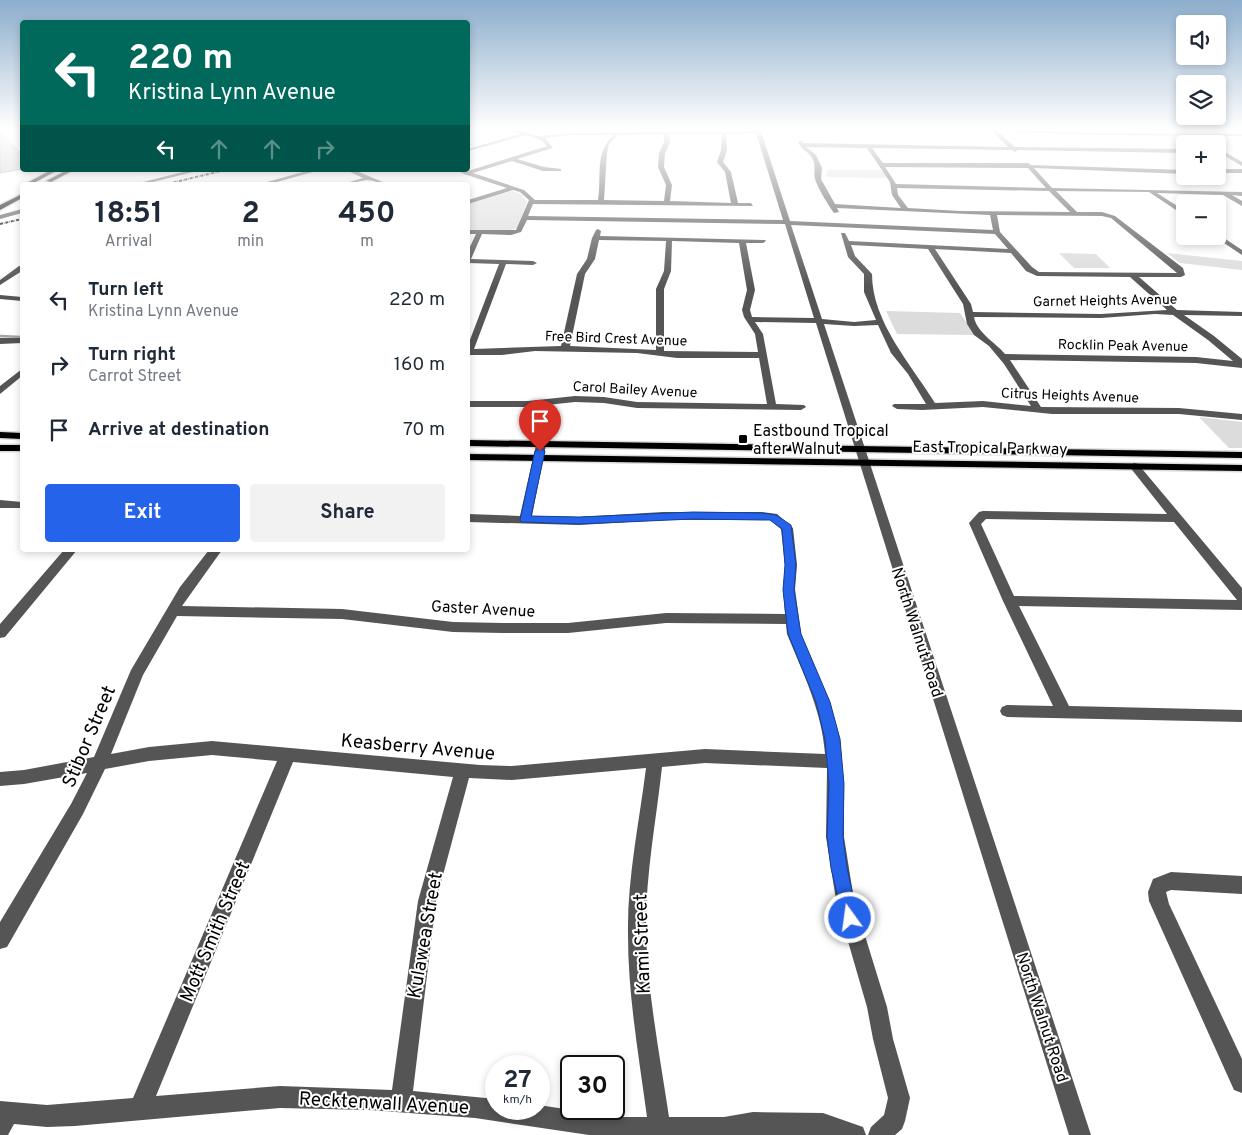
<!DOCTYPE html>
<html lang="en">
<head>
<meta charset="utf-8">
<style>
  body { margin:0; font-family:Overpass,sans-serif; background:#f2f2f3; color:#1f2937; height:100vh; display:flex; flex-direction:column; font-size:19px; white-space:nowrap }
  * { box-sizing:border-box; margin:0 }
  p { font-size:16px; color:#747a83 }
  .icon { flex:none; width:28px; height:28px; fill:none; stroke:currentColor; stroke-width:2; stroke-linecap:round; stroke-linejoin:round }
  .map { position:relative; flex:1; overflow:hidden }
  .side { position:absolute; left:20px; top:182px; width:450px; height:370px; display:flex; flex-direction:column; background:#fff; border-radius:5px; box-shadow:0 2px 8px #0003 }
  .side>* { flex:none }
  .top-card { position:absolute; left:20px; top:20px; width:450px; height:152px; border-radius:5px; box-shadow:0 2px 8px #0003; background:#00695c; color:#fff; overflow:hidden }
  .tools { position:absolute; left:1176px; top:15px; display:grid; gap:10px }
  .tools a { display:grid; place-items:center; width:50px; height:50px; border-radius:5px; background:#fff; box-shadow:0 2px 8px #0003; font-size:25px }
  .speed { position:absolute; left:485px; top:1055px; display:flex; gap:10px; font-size:25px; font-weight:700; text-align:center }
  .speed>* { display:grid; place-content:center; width:65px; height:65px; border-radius:50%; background:#fff; box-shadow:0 2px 8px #0003; line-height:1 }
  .speed small { font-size:12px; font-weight:400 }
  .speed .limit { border:2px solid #111; border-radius:8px; background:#fff; color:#111 }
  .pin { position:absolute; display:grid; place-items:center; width:42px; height:42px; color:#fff; margin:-51px -21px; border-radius:50% 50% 50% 0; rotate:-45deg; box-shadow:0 0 5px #0007 }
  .pin .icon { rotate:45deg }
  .me { position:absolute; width:55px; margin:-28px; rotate:346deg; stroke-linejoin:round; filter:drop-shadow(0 0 4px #0008) }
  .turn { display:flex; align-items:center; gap:18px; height:105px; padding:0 25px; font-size:22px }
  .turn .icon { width:65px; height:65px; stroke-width:2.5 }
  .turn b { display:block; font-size:35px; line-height:42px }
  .lanes { display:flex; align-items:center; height:48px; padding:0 25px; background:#0003; justify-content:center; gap:25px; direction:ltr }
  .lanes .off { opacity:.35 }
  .eta { display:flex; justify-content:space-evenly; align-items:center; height:85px; text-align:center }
  .eta b { font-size:30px; font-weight:700; line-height:35px }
  .cta { display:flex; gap:10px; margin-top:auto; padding:10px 25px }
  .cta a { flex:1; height:58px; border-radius:5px; background:#2563eb; color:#fff; font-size:20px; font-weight:700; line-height:58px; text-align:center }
  .cta a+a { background:#f2f2f3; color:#1f2937 }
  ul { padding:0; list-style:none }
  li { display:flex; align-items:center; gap:15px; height:65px; padding:0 25px }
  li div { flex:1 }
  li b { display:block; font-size:19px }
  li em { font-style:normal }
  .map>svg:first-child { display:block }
  .green { fill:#dcdcdc }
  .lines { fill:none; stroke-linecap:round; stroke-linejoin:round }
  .stream { stroke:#a3a3a3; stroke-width:2.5 }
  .building { fill:#c4c4c4; stroke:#999 }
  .major-casing { stroke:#dbdbdb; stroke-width:3 }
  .minor { fill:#555; fill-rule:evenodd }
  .major { fill:#000; fill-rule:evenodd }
  .rail { stroke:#000; stroke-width:2; stroke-dasharray:3 1 0.5 1; stroke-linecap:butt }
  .route { fill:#2563eb; stroke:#184099 }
  .poi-dot { fill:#000; stroke:#fff; stroke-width:2 }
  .labels { text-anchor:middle; stroke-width:4; stroke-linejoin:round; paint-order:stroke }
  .far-street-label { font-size:14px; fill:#000; stroke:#fff }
  .poi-label { font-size:16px; fill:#000; stroke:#fff; text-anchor:start }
  .street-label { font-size:16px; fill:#000; stroke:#fff }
  .near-street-label { font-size:19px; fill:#000; stroke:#fff }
</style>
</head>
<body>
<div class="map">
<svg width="1242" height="1135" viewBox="0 0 1242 1135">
  <rect width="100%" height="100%" fill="#fff"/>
  <!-- green -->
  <path class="green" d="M827,170h55l5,8 -61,-1z
    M512,191l9,3 6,8 -10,26 -9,3 -40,-1v-26z
    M1059,253l37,1 14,14h-36z
    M1167,253l75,8v9l-62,-7z
    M886,311l74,2 15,22 -78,-1z
    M1199,417l43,5v26h-13z"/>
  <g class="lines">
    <!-- stream -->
    <path class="stream" d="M0,336l22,1"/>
  </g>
  <!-- building -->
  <path class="building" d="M0,132l22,22v15l-22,4z"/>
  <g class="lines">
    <!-- major casing -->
    <g class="major-casing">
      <path id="major" d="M51,170h7l-28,15h-7z
        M67,170h7l-23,12 -5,-1z
        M22,194v4l-22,12v-5z
        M0,432l22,1v6l-22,-1z
        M468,440l774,12v6l-774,-12z
        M0,445h22v6h-22z
        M468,454l774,11v6l-774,-11z"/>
    </g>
    <!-- minor -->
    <path class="minor" d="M469,128h8l-9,3z
      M504,128h8l26,8 31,-3 186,-2v-3h5l30,93 203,9 -3,-15 -153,-7 2,4 -5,1c-5,-7 -16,-24 -19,-34 -2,-8 2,-14 -4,-23 -4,-5 -10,-7 -13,-14l3,-2 3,3 204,4 -19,-19h5l21,19 170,2v4l-167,-3 -3,2 -3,-2 -140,-2 11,15h145l3,2 154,5v4l-151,-6 18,20 190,4v4l-10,-1 10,6v5l-19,-11 -66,-2 28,18v5l-36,-24 -93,-1 21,21h25l13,4 68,52 2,7 -4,2h-42l38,33 65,2v4l-58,-1 30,21 28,23v9l-46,-5 -186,-3 31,47 138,1 63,6v6l-63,-6h-127l-69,-7 -61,3 -25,-1 -5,-3 2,-2h32l-18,-30 -17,-21 -13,-28 -24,1 -30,-2 267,811h-22l-253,-812 -61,-1 8,12 13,70 28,1 2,2 -5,3 -164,-2 -33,-5 -29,-1 -47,5h-60v-6h60l47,-5 29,1 33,5 130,2 -8,-46h-82l-40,-5 -102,-2 -33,4h-34v-10l31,-81 -31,-1v-12l8,-17h-8v-4h48l13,-30 -9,-8 -7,-2 -45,14v-4l39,-12 -43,-14 -7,-4 11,1 79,-25 -6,-6 -15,-5 -58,16v-2l52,-15zM756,133l27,87 -255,-4 5,-12 220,2 -2,-3h-13l-7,-31 -8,-10 4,-12 -1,-16zM664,134v8l-5,11 -1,14 8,18 -2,16 -60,-1 3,-47 2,-9 9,-9zM669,134h53l-1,16 -4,12 8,10 6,31 -61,-2 2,-16 -8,-18 1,-14 5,-11zM569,135h44c-19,20 -11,41 -15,65h-63l-11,-10 -51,-17 39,-12 31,10h18v-2l-17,-2 -27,-8 36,-11 -8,-10zM806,147l61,1 23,34 2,13 9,13 -66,-4 -14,-25 1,-11 -6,-13zM885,167l143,1 18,20 -150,-4zM897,188l152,3 21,21 -110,-1 -52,-3 -10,-13zM997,215l105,1 9,2 66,55 -138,-1 -7,-5 -32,-35zM527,220l258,4 29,94 -62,-1 -2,-7 5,-20 -9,-47h17l3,-2 -1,-1 -165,-4 1,-5 -3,-2 -2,1 -4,8 -5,21 -10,15 -16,72 -87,3 32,-85 27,1 4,-2 -4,-2 -62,-2 11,-25 29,1 10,-3zM791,225l204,9 13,15 -159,-8 -4,-8h-4l7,24 16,17v18l12,28 -22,2 -32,-3zM599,240l67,1 -2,30 -8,18v61l-86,-4 15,-72 10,-15zM672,241l67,2 8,47 -5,20 2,7 11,17 3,18 -94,-1v-62l7,-18zM851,245l77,4 35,55 4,20 7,11 15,11 15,18 27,42 -48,-5 -48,2c-24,-39 -63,-81 -63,-129l-17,-18zM935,249l76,4 15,18 11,5 93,1 37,33 -66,4 -128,-2 -2,-8zM1155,314l18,1 35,25 25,21 -37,-4 -191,-3c-10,-12 -28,-21 -31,-37l127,1z
      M793,128h97l73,3 -2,1z
      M1017,130l82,3 143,1v2l-143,-1 -84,-3z
      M1218,148l24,14v4l-24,-14z
      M1218,169h24v4h-24z
      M191,170h10l-60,15h-10z
      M310,170h10l-54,15h-10z
      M346,170h8l36,15c-8,0 -16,-5 -23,-5 -10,1 -18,5 -28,5l24,-7z
      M22,209v4l-22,6v-4z
      M1218,234l24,16v5l-27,-18z
      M19,266h3v5l-22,14v-5z
      M0,295l22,2v4l-22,-2z
      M0,338h22v5l-22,1z
      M22,369v7l-22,18v-8z
      M541,442l5,3 -14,71 47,1 84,-5h99l15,2 16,14 4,37 -2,24 6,45 29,68 10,37 4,45v53l10,63 33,107 6,32 17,59 -5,23 -3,8 -7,6h-27l3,-8 13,-12 4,-17 -15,-59 -6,-32 -31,-107 -10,-63 1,-69 -122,-5 -43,4c-6,55 -17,111 -16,167 2,62 14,122 23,183h55l29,-5 70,1 40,14 3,8h-277l-114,-17 -106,-8 -89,-2 -205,18 -28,1 -33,-3 -6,11h-8v-34l47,4 86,-7 144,-337 -65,-6 -63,6 -44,8 -22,45 -76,133 -7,2v-27l71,-118 16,-31 -63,11 -24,2v-14l24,-2 70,-13 37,-87 49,-83 29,-37h13l-40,56 160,3 111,13 50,1h65l98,-10 119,1 -2,-25 2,-24 -4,-36 -11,-9h-107l-84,5 -111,-3v-8l52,2 16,-71zM177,616l165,3 111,13 50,1h65l98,-10 120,1 1,10c16,39 35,77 38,120l-120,-5 -193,17 -32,-1 -268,-24 -63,6 -38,7 32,-79zM293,762l160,15 -35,124 -26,189 -112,-4 -124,10zM646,768c-7,56 -19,111 -18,167 0,61 11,122 19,182h-31l-77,-12v4h-43v-10l-83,-8 23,-190 33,-123 43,2z
      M1134,463l4,1 104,124v22l-223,-4 50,100 173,4v12l-235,-5 -5,-2 -2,-4 2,-4 5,-2 46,1 -50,-105 -34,-78 10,-11 4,-1 184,3 -38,-48zM986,519l188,3 63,78 -223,-4 -33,-72z
      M0,500l22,2v6h-22z
      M64,550h13l-72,87 -5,1v-14z
      M1171,872l71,4v18l-71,-4 -5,2 3,12 73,155v34l-8,-3 -85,-189 -1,-9 5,-13z"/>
    <!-- major -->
    <use href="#major" class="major"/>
    <!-- rail -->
    <path class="rail" d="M163,185l62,-15
      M0,224l22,-5"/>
  </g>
  <!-- sky -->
  <linearGradient id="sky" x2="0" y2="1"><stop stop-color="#8cadcc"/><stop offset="0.45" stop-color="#fff"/><stop offset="1" stop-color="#fff" stop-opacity="0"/></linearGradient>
  <rect width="1242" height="287" fill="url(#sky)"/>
  <!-- route -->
  <path class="route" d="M540,448l5,3 -14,65 48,1 114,-5 69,1 14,2 15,10 5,40 -2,25 7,44 29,68 10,37 4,45 -1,52 4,32 11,50 -2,5 -6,3 -6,-3 -13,-55 -4,-32 2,-52 -4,-45 -9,-37 -28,-68 -5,-44 2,-25 -3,-36 -12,-9h-8l-69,-1 -114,5 -58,-2 -1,-2 15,-69z"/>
  <!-- markers -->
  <rect class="poi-dot" x="738" y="434" width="10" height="10" rx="2.5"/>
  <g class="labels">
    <!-- far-street labels -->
    <g class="far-street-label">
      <text transform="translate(1105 300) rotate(-1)" y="5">Garnet Heights Avenue</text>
      <text transform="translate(616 338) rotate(2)" y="5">Free Bird Crest Avenue</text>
      <text transform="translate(1123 345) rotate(1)" y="5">Rocklin Peak Avenue</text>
      <text transform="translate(635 389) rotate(3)" y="5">Carol Bailey Avenue</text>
      <text transform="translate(1070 395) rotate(2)" y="5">Citrus Heights Avenue</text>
    </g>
    <!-- poi labels -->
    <g class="poi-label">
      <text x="753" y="436">Eastbound Tropical<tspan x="753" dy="18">after Walnut</tspan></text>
    </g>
    <!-- street labels -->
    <g class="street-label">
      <text transform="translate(990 447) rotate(1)" y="6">East Tropical Parkway</text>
      <text transform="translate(483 608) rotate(3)" y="6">Gaster Avenue</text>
      <text transform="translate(918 632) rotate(72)" y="6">North Walnut Road</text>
      <text transform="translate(1043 1017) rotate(72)" y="6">North Walnut Road</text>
    </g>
    <!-- near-street labels -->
    <g class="near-street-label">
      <text transform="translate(88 736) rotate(-67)" y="7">Stibor Street</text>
      <text transform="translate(418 746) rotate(5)" y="7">Keasberry Avenue</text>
      <text transform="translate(214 931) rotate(-67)" y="7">Mott Smith Street</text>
      <text transform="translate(424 935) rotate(-80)" y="7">Kulawea Street</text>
      <text transform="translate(641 944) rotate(-92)" y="7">Kami Street</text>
      <text transform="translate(384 1102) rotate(3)" y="7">Recktenwall Avenue</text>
    </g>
  </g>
</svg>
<div class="tools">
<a><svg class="icon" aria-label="sound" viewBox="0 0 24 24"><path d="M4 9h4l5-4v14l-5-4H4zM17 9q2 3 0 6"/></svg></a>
<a><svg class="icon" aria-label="layers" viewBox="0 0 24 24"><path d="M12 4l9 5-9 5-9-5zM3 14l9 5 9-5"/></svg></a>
<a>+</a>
<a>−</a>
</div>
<div class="speed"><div>27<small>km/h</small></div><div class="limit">30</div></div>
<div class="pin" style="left:540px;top:451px;background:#d93025"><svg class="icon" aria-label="arrive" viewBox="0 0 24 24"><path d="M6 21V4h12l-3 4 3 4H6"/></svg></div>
<svg class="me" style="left:850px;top:918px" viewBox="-20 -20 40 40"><circle r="17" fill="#2563eb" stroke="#fff" stroke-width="3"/><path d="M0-11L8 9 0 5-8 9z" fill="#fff"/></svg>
<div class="top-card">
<div class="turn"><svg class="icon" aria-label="left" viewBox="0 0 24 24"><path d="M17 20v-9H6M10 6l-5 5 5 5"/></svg><div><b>220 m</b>Kristina Lynn Avenue</div></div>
<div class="lanes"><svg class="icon" aria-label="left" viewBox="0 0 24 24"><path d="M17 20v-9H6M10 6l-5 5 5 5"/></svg><svg class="icon off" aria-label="ahead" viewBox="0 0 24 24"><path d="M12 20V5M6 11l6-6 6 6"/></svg><svg class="icon off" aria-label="ahead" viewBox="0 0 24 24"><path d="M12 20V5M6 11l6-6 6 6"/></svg><svg class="icon off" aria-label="right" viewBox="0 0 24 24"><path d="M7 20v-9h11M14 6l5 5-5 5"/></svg></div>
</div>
<section class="side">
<div class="eta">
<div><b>18:51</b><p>Arrival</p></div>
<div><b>2</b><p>min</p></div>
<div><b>450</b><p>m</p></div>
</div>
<ul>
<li><svg class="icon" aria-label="left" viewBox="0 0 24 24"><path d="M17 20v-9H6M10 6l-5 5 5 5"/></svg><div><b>Turn left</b><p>Kristina Lynn Avenue</p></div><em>220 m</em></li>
<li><svg class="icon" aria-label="right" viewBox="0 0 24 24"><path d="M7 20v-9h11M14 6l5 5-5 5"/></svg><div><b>Turn right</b><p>Carrot Street</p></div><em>160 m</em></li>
<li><svg class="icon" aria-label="arrive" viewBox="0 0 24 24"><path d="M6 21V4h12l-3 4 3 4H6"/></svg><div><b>Arrive at destination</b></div><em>70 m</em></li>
</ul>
<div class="cta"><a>Exit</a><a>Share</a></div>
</section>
</div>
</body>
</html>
